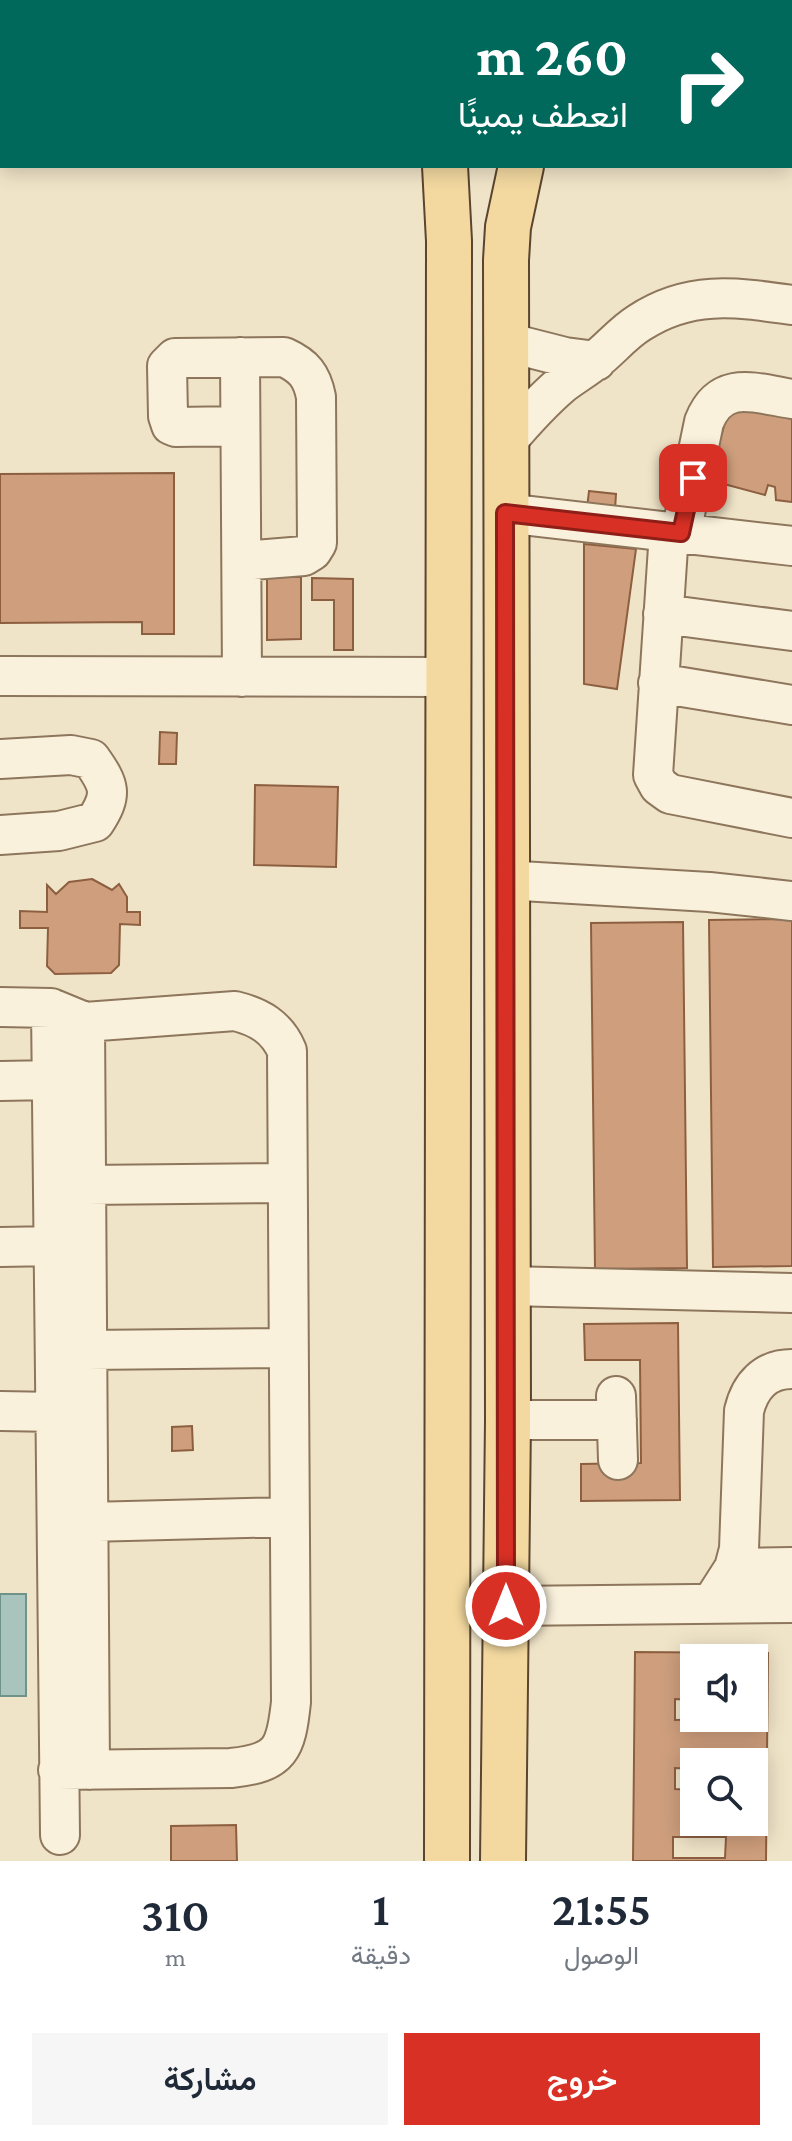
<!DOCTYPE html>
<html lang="ar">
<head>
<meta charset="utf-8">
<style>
  body { margin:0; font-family:"Crimson Pro",Vazirmatn,serif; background:#f6f6f7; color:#1f2937; direction:rtl; height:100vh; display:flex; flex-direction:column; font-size:30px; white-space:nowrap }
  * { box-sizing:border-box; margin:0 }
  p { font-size:26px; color:#747a83 }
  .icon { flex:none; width:44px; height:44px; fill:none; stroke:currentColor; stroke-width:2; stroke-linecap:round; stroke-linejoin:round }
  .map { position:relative; height:1861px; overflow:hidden; direction:ltr }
  .drawer { display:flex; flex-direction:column; background:#fff; flex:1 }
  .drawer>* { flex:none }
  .guide { position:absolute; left:0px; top:0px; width:792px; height:168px; box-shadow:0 4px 20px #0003; direction:rtl; background:#00695c; color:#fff; overflow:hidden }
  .controls { position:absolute; left:680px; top:1644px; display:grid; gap:16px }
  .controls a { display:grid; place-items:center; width:88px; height:88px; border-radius:0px; background:#fff; box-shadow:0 4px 20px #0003; font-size:40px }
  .pin { position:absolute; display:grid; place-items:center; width:68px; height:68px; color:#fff; margin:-34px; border-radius:16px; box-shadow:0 4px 12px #0006 }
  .me { position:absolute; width:88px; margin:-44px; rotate:0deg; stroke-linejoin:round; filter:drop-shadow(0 0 6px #0008) }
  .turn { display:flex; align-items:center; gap:28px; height:168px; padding:0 32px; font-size:36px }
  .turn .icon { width:104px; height:104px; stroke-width:2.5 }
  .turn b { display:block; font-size:56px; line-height:68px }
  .eta { display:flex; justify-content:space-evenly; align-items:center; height:136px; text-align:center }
  .eta b { font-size:48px; font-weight:600; line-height:56px }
  .primary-button { display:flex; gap:16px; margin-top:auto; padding:16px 32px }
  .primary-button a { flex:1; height:92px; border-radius:0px; background:#d93025; color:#fff; font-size:32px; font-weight:600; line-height:92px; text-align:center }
  .primary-button a+a { background:#f6f6f7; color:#1f2937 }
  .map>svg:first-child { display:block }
  .water { fill:#a9c4bc; stroke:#6f938a; stroke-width:2 }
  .building { fill:#cf9f7d; stroke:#8d5f41; stroke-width:2; fill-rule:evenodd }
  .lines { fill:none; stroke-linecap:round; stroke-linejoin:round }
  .minor-casing { stroke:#8d765c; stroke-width:42 }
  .major-casing { stroke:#5b4430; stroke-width:48 }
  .minor { stroke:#faf1dc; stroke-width:38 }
  .major { stroke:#f3d9a0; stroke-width:44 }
  .route-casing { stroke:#8d1f18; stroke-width:20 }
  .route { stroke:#d93025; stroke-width:14 }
</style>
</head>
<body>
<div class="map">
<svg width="792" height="1861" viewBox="0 0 792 1861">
  <rect width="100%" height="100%" fill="#f0e4c8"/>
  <!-- water -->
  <path class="water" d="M0,1594h26v102h-26z"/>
  <!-- building -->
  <path class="building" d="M732,397l60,18v87l-16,-2 -1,-13 -7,-2 -3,10 -56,-15z
    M174,473v161h-32v-12l-142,1v-149z
    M589,491l27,3 -1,16 -28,-2z
    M584,544l52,5 -19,140 -33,-5z
    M267,577h34v62l-34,1z
    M312,578l41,1v71h-19v-50h-22z
    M160,732l17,1 -1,31h-17z
    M255,785l83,2 -2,80 -82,-2z
    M92,879l20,11 7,-6 8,13v15h13v13l-20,-1 -1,41 -8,8 -56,1 -8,-8 1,-38h-28v-17l27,1v-27l9,9 13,-12z
    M792,919v347l-79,1 -4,-347z
    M683,922l4,346 -92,1 -4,-346z
    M678,1323l2,177 -99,1v-37l60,-1 -1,-103h-55l-1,-36z
    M192,1426l1,24 -21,1v-24z
    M635,1652l133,1 -2,208h-133zM694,1658h60v60l-79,2v-21l19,1zM694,1762h60v60h-60v-32l-19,-1v-21l19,1zM673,1837h53l-1,21h-52z
    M236,1825l1,36h-66v-35z"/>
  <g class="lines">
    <!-- minor casing -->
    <g class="minor-casing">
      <path id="minor" d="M506,342l59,15 31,4
        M240,357l2,320
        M240,426l-64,1 -5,-2 -3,-9 -1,-50 8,-8 109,-1c20,9 28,19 32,40l1,146 -5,8 -8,5 -62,5
        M507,441c17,-20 35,-40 55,-57 12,-9 24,-16 35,-25 14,-11 26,-26 42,-36 50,-33 96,-26 153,-18
        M505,513l287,33
        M669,532l-16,243 6,11 11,8 122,24
        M681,533l23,-111c17,-43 51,-29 88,-23
        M663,614l129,17
        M0,676l448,1
        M658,683l134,22
        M0,759l71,-4 20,4c19,27 22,35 4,63l-36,9 -59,4
        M505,880l204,12 83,9
        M0,1007l51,1 34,14 150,-11c24,6 42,16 52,40l4,651c-5,47 -10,61 -60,66l-173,2
        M51,1008l9,827
        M85,1022l5,748
        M0,1081l52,-1
        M86,1185l201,-2
        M0,1247l54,-1
        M508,1286l284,7
        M87,1350l200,-2
        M616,1396l2,64
        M0,1411l56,1
        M508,1420h109
        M88,1522l201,-5
        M734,1568l58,-1
        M711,1604l23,-36 5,-19 5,-138c6,-25 21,-42 48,-42
        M506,1606l286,-3"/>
    </g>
    <!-- major casing -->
    <g class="major-casing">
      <path id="major" d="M334,0l4,2
        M790,39h2
        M445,166l4,75 -2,1620
        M503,1861l5,-441 -2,-1160 2,-33 13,-61"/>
    </g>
    <!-- minor -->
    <use href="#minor" class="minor"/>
    <!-- major -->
    <use href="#major" class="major"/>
  </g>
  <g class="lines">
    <!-- route casing -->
    <g class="route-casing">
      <path id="route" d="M506,1606l-1,-1093 176,20 12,-55"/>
    </g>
    <!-- route -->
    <use href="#route" class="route"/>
  </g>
</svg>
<div class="controls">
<a><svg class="icon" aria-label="sound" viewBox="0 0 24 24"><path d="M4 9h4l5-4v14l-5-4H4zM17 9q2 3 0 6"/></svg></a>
<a><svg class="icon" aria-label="search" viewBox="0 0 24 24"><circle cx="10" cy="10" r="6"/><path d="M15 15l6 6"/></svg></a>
</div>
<div class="pin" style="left:693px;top:478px;background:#d93025"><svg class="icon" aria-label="arrive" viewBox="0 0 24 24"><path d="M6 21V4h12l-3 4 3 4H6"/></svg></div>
<svg class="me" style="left:506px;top:1606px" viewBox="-20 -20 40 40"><circle r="17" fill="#d93025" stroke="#fff" stroke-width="3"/><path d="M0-11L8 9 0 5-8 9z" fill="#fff"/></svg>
<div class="guide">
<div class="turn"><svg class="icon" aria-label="right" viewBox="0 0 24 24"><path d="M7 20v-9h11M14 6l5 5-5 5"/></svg><div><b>260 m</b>انعطف يمينًا</div></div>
</div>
</div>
<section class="drawer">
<div class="eta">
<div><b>21:55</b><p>الوصول</p></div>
<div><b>1</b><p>دقيقة</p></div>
<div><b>310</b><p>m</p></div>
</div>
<div class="primary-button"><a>خروج</a><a>مشاركة</a></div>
</section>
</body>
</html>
